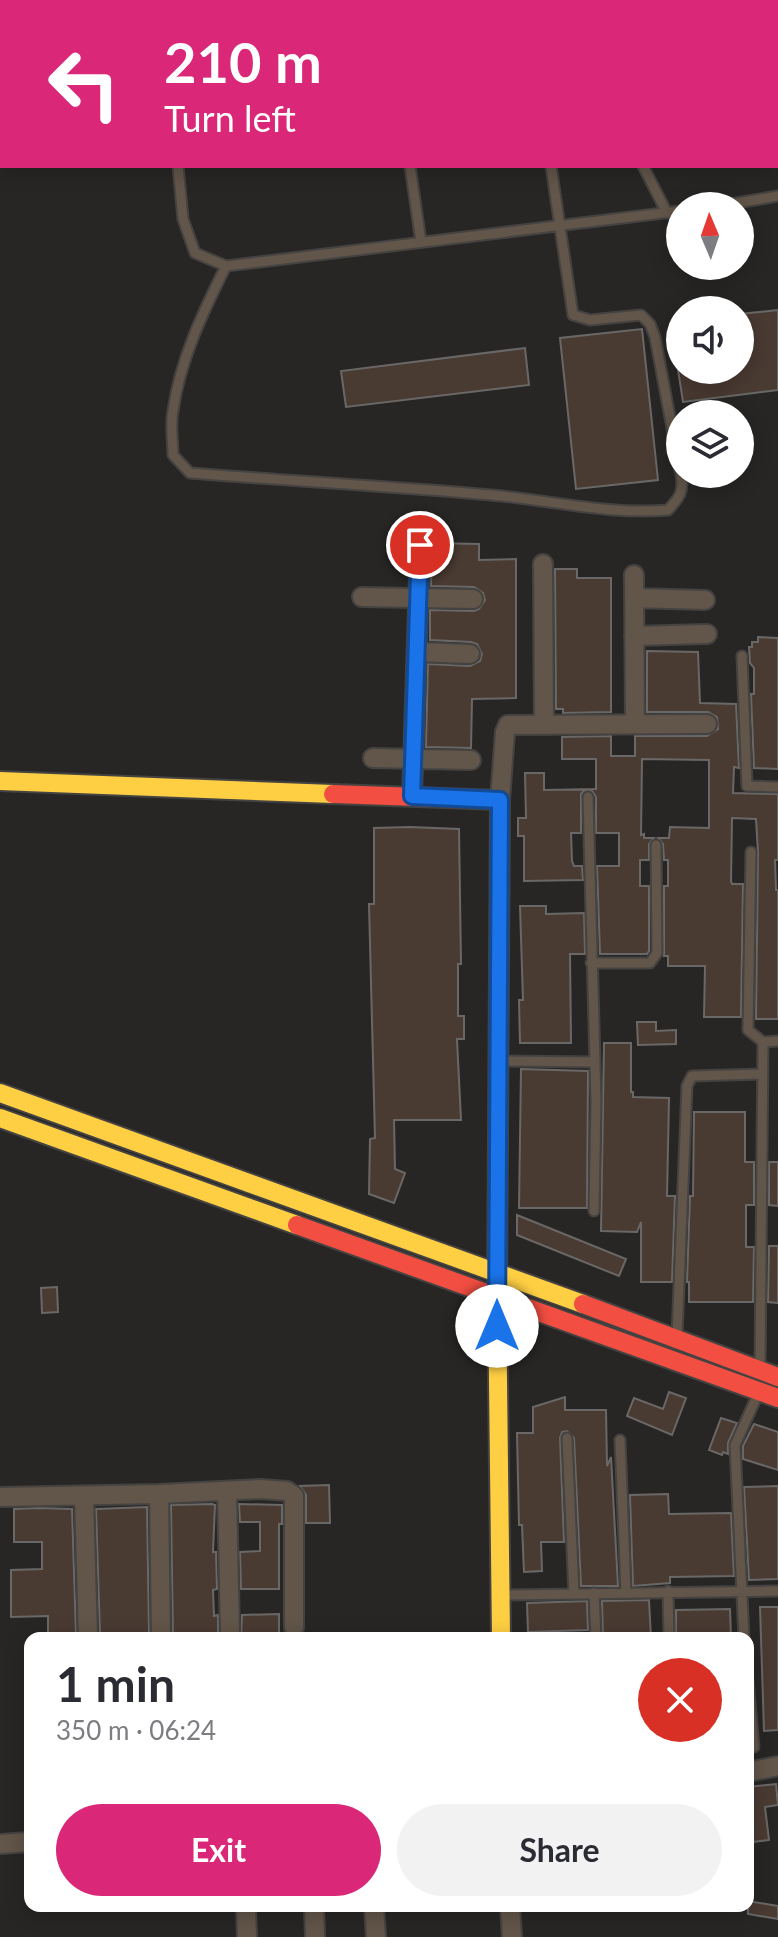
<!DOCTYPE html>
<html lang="en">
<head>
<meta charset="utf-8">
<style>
  body { margin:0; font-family:Lato,sans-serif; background:#f2f2f3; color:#2b2b33; height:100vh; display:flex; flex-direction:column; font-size:30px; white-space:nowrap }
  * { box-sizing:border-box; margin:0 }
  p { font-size:26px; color:#7c7c81 }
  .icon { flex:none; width:44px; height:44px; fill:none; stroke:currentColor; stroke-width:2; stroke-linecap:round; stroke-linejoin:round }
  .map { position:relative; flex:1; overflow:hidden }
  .side { position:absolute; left:24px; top:1632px; width:730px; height:280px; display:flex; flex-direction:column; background:#fff; border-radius:16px; box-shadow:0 4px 20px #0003 }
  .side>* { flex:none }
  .top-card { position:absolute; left:0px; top:0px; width:778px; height:168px; box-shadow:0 4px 20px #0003; background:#db2777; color:#fff; overflow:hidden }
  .needle { width:52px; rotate:358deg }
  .controls { position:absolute; left:666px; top:192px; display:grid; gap:16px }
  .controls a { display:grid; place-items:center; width:88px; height:88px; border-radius:50%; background:#fff; box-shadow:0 4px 20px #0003; font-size:40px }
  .pin { position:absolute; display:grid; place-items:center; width:68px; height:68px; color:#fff; margin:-34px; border:4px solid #fff; border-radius:50%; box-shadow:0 2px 8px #0007 }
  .me { position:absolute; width:88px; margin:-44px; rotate:0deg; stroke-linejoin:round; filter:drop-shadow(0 0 6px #0008) }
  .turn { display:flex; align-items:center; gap:28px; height:168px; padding:0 32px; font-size:36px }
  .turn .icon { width:104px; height:104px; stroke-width:2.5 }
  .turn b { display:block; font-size:56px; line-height:68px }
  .round { display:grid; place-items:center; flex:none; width:84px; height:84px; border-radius:42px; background:#f2f2f3 }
  .overview { display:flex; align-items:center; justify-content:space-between; height:136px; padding:0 32px }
  h1 { font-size:48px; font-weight:700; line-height:60px }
  .cta { display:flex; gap:16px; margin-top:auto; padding:16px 32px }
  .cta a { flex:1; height:92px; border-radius:48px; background:#db2777; color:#fff; font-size:32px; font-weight:700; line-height:92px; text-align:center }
  .cta a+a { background:#f2f2f3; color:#2b2b33 }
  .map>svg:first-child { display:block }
  .building { fill:#493a32; stroke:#696867; stroke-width:2 }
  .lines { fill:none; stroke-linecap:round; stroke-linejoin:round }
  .lane-casing { stroke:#444342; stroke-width:13 }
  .street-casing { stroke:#444342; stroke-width:22 }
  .slow-casing { stroke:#444342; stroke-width:22 }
  .jam-casing { stroke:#444342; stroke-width:22 }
  .lane { stroke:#625549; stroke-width:9 }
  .street { stroke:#625549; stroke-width:18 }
  .slow { stroke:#ffcf43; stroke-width:18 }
  .jam { stroke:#f24e42; stroke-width:18 }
  .route-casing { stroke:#114b97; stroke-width:20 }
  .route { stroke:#1a73e8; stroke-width:14 }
</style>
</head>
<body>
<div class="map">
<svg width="778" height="1937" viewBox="0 0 778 1937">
  <rect width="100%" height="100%" fill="#282624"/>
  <!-- building -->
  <path class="building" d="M778,310v80l-95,12 -5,-32h62v-56z
    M642,329l16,151 -82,9 -16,-151z
    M525,348l4,37 -183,22 -5,-36z
    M432,543l47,1v16l37,-1v139l-44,1 -1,49 -45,-1 2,-83 42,2 10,-5 2,-7 -5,-10 -6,-2 -41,-2v-30l44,1 5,-2 6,-9 -2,-7 -9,-6 -43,-1z
    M555,569h22v9h34v134l-48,1v-4h-7z
    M758,637l20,1v131l-24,-1 -3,-74h3v-26l-4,-5 -1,-16h3v-5h6z
    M647,651l51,1 2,51 36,1 3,64 -5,-1 -1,26 45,1v66h-3l1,30h2v129h-22l2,-167 -2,-33 -24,-1 -1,63 1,3h11l-2,133h-37l1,-51h-37v-10h-4v-70h4v-26h-4l-1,-16 -5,-6h11l1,-11 39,1v-68l-67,-1 -1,76 3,-1v4h10l-5,6v16h-9v26h9v65l-2,3h-47l-3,-88h22v-33h-23v-36l-4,-6 -7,-1 -4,4v39h-10l1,28 2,5h8l1,14 -59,1v-45h-6v-18h8l-1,-45h19v17l52,-1v-30h-34v-22l49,-1v20h24v-20h72l11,-7 -1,-12 -9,-5h-61z
    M410,827l49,2 2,135h-3v52h6v23h-7l4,81h-67l1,49 10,4 -11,30 -25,-9 1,-55 5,-1 -6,-234h5v-76z
    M520,906h26v8l38,-1 1,41h-15l1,89h-51l-1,-43h4z
    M637,1022h19v9l20,-1v14l-38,1z
    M604,1043h27v49h2v5l36,1 -2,98h8l-3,86h-31v-60l-4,10 -36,-1z
    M521,1069l67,2 -1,137h-68z
    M694,1112h51v50h9v43h-8v42h8l-1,55h-64v-20h-2l3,-86h3z
    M769,1162h9v44l-9,-1z
    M517,1215l109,44 -7,17 -102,-41z
    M769,1246h9v57l-10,-1z
    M57,1287l1,25 -16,1 -1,-25z
    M669,1392l17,6 -14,37 -45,-19 7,-18 29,11z
    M565,1397v13h41l1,56 4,-9 7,129h-37l-7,-148 -7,-7 -5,1 -2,6 4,104h-23l1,29 -18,1 -2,-47h-3l-2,-92h16v-26z
    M721,1418l16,5 -9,20v11l-5,-2 -1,3 -13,-5z
    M754,1424l24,8v38l-35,-11v-13z
    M329,1485l1,38h-24v-28l-6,-9z
    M778,1486v93l-29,1 -5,-93z
    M668,1494l1,20 62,-1 3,63 -64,1v6l-37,3 -3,-91z
    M212,1504l3,1 -2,47h3l1,37 -4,1 1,26 4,-1v21l-45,1 -2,-132z
    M239,1504l43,1v19h-3v65h-38l-1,-37 20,-1v-29h-20z
    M147,1507l2,128 -49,-1 -4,-125z
    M38,1508l34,1 4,126 -28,1v-20l-37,1v-47l31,-1v-27h-28v-33z
    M649,1600l2,38h-48l-1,-37z
    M587,1601l1,29 -60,2 -1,-29z
    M760,1607h18v123l-14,1z
    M730,1609l1,29h-55v-28z
    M279,1614v24h-38l1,-23z
    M776,1784l2,21 -13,2 4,33 -16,2 -5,-55z
    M748,1901l30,5v13l-30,-5z"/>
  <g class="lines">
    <!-- lane casing -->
    <g class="lane-casing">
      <path id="lane" d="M528,2h3
        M178,166l5,53 12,34 31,13 454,-55
        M410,166l11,76
        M551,166l22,149 17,5 51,-5 9,9 5,13 25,134
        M643,166l24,47
        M719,206l59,-10
        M226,266c-23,46 -46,94 -53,145 -3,14 0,30 0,44l17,18c100,8 201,13 301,22 58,5 118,20 177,15 12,-13 16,-18 13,-36
        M742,656l5,130 31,1
        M588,797l8,305 -2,109
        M751,852l-3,178 15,12 15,-1
        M591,963h59l7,-10 -1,-108
        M499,1061l96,1
        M677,1336l10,-250 5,-10 70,-2
        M760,1366l3,-324
        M567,1438l7,155
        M620,1440l6,152
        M668,1591l1,47
        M594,1593l2,45
        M501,1595l277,-4
        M744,1638l-9,-193 23,-51
        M748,1680l6,67"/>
    </g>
    <!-- street casing -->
    <g class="street-casing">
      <path id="street" d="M543,564l1,161
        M634,575l1,149
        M362,597l111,2
        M634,598l71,2
        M634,636l73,-2
        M417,652l53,2
        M373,758l98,2
        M412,796l8,-251
        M500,800l5,-68 3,-7 199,-1
        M227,1491l3,143
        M159,1494l2,144
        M84,1496l4,142
        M0,1497l159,-3 101,-5 27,2 7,5v131
        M748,1772l30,-6
        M0,1844l30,-2
        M246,1906l1,31
        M314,1906l1,31
        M374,1906l2,31
        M510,1906l2,31"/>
    </g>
    <!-- slow casing -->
    <g class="slow-casing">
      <path id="slow" d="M0,781l333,13
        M499,972l-2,324 4,342
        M0,1093l583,211
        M0,1118l297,107"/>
    </g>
    <!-- jam casing -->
    <g class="jam-casing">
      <path id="jam" d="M333,794l167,6 -1,172
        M297,1225l481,173
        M583,1304l195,73"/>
    </g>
    <!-- lane -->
    <use href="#lane" class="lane"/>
    <!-- street -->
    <use href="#street" class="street"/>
    <!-- slow -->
    <use href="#slow" class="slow"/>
    <!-- jam -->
    <use href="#jam" class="jam"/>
  </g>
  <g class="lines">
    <!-- route casing -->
    <g class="route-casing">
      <path id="route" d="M420,545l-8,251 88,4 -3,526"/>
    </g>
    <!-- route -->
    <use href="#route" class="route"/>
  </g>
</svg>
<div class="controls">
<a><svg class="needle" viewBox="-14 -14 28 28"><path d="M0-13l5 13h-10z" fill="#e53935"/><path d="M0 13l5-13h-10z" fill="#7c7c81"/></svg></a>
<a><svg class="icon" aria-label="sound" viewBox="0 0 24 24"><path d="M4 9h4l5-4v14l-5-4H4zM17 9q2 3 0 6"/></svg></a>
<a><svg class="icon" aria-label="layers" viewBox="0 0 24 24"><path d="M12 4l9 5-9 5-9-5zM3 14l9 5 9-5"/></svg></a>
</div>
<div class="pin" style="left:420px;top:545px;background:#d93025"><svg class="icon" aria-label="arrive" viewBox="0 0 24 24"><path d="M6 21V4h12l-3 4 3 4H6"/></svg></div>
<svg class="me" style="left:497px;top:1326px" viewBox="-20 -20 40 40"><circle r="19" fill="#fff"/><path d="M0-13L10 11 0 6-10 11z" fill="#1a73e8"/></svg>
<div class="top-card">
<div class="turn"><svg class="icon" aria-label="left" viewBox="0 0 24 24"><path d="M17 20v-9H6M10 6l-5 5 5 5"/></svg><div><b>210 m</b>Turn left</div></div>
</div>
<section class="side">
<div class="overview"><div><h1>1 min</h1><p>350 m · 06:24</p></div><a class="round" style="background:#d93025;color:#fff"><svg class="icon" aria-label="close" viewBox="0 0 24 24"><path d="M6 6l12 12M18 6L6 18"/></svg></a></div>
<div class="cta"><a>Exit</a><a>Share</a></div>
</section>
</div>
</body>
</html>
